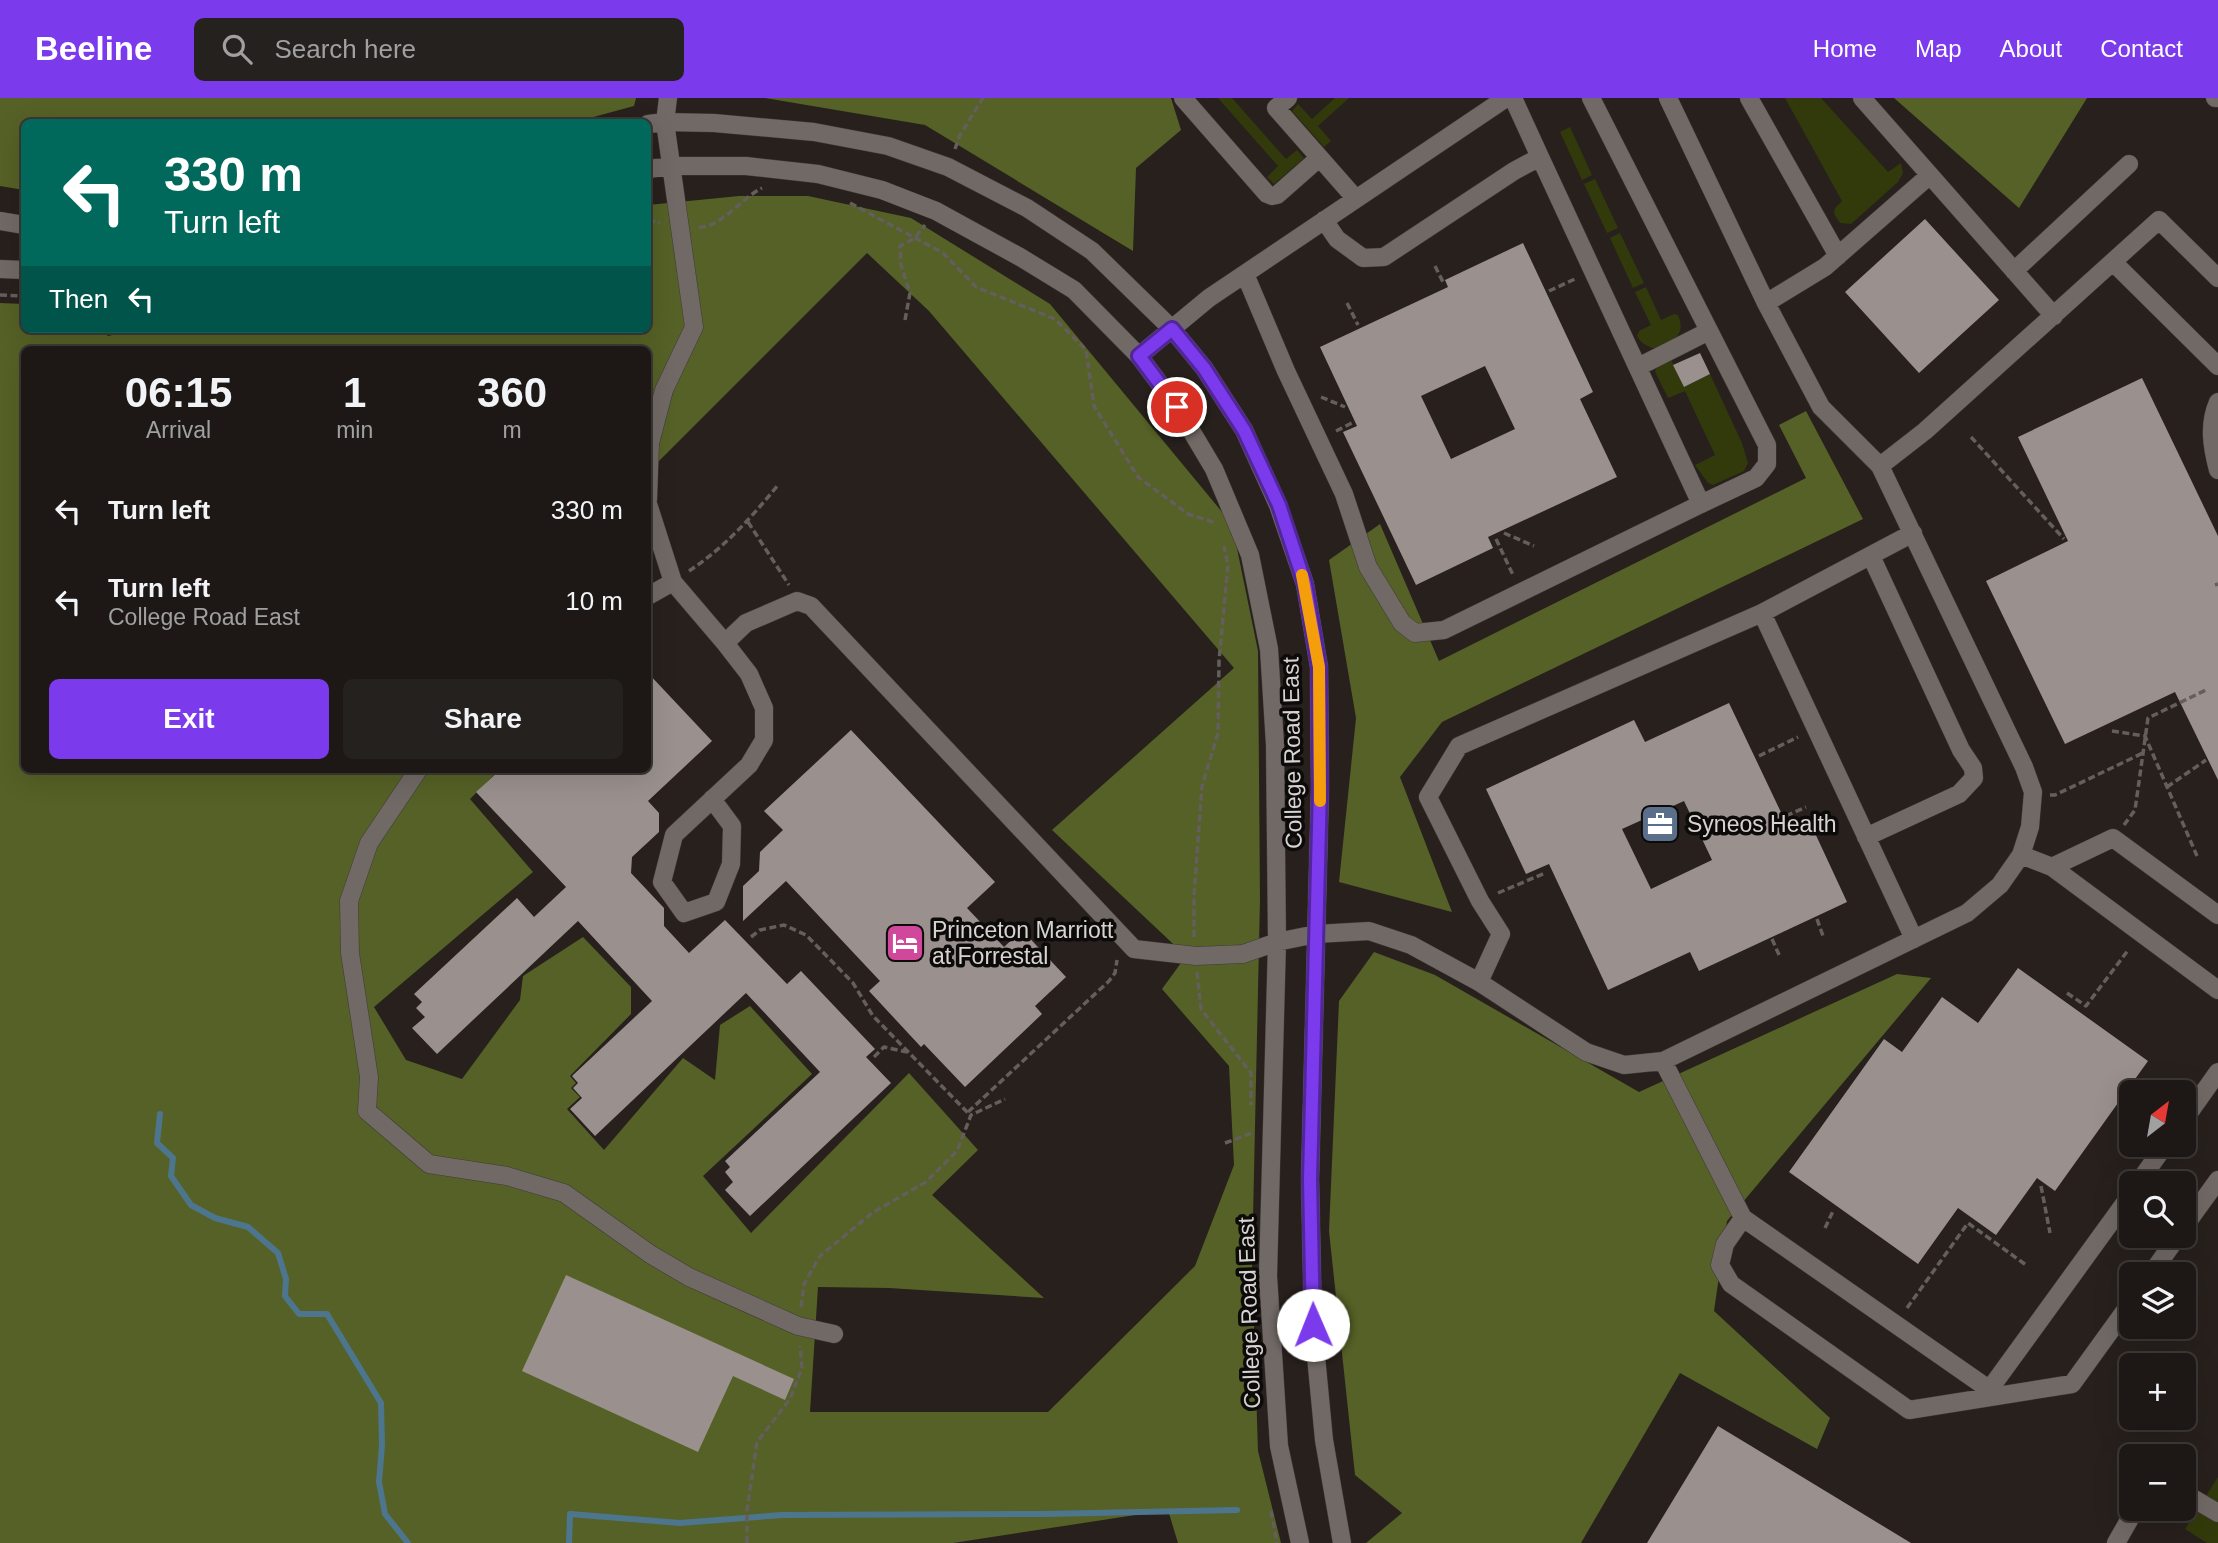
<!DOCTYPE html>
<html lang="en">
<head>
<meta charset="utf-8">
<style>
  body { margin:0; font-family:Arial,sans-serif; background:#25211f; color:#f1f3f6; height:100vh; display:flex; flex-direction:column; font-size:26px; white-space:nowrap }
  * { box-sizing:border-box; margin:0 }
  p { font-size:23px; color:#a0a0a1 }
  .icon { flex:none; width:38px; height:38px; fill:none; stroke:currentColor; stroke-width:2; stroke-linecap:round; stroke-linejoin:round }
  .map { position:relative; flex:1; overflow:hidden }
  .drawer { position:absolute; left:21px; top:248px; width:630px; height:427px; display:flex; flex-direction:column; background:#1d1816; border-radius:10px; box-shadow:0 7px 28px #0002,0 0 0 2px #3b3735 }
  .drawer>* { flex:none }
  .hud { position:absolute; left:21px; top:21px; width:630px; height:214px; border-radius:10px; box-shadow:0 7px 28px #0002,0 0 0 2px #3b3735; background:#00695c; color:#fff; overflow:hidden }
  .needle { width:46px; rotate:31deg }
  .fabs { position:absolute; left:2119px; top:982px; display:grid; gap:14px }
  .fabs a { display:grid; place-items:center; width:77px; height:77px; border-radius:10px; background:#1d1816; box-shadow:0 7px 28px #0002,0 0 0 2px #3b3735; font-size:35px }
  .pin { position:absolute; display:grid; place-items:center; width:60px; height:60px; color:#fff; margin:-30px; border:4px solid #fff; border-radius:50%; box-shadow:0 2px 7px #0007 }
  .me { position:absolute; width:77px; margin:-38px; rotate:359deg; stroke-linejoin:round; filter:drop-shadow(0 0 5px #0008) }
  .turn { display:flex; align-items:center; gap:24px; height:147px; padding:0 28px; font-size:32px }
  .turn .icon { width:91px; height:91px; stroke-width:2.5 }
  .turn b { display:block; font-size:49px; line-height:60px }
  .then { display:flex; align-items:center; height:66px; padding:0 28px; background:#0003; gap:14px; font-size:26px }
  .eta { display:flex; justify-content:space-evenly; align-items:center; height:119px; text-align:center }
  .eta b { font-size:42px; font-weight:600; line-height:49px }
  .action { display:flex; gap:14px; margin-top:auto; padding:14px 28px }
  .action a { flex:1; height:80px; border-radius:10px; background:#7c3aed; color:#fff; font-size:28px; font-weight:600; line-height:80px; text-align:center }
  .action a+a { background:#25211f; color:#f1f3f6 }
  ul { padding:0; list-style:none }
  li { display:flex; align-items:center; gap:21px; height:91px; padding:0 28px }
  li div { flex:1 }
  li b { display:block; font-size:26px }
  li em { font-style:normal }
  header { display:flex; align-items:center; gap:42px; box-sizing:border-box; height:98px; padding:0 35px; background:#7c3aed; color:#fff }
  header strong { font-size:33px }
  nav { display:flex; gap:38px; margin-inline-start:auto; font-size:24px }
  .search { width:490px; height:63px; background:#25211f; display:flex; align-items:center; gap:18px; box-sizing:border-box; padding:0 24px; border-radius:10px; color:#a0a0a1; font-size:26px }
  .map>svg:first-child { display:block }
  .green { fill:#323a0b }
  .forest { fill:#556126; fill-rule:evenodd }
  .lines { fill:none; stroke-linecap:round; stroke-linejoin:round }
  .stream { stroke:#4d768e; stroke-width:6 }
  .building { fill:#9a918e; fill-rule:evenodd }
  .minor-casing { stroke:#403a38; stroke-width:19 }
  .path { stroke:#645e5c; stroke-width:3.5; stroke-dasharray:7 3.5; stroke-linecap:butt }
  .minor { stroke:#716965; stroke-width:18 }
  .route-casing { stroke:#51269a; stroke-width:18 }
  .route { stroke:#7c3aed; stroke-width:12 }
  .slow { stroke:#f59e0b; stroke-width:12 }
  .labels { text-anchor:middle; stroke-width:7; stroke-linejoin:round; paint-order:stroke }
  .street-label { font-size:23px; fill:#d7d3d1; stroke:#0d0b09 }
  .poi-label { font-size:23px; fill:#d7d3d1; stroke:#0d0b09; text-anchor:start }
</style>
</head>
<body>
<header>
<strong>Beeline</strong>
<div class="search"><svg class="icon" aria-label="search" viewBox="0 0 24 24"><circle cx="10" cy="10" r="6"/><path d="M15 15l6 6"/></svg>Search here</div>
<nav><a>Home</a><a>Map</a><a>About</a><a>Contact</a></nav>
</header>
<div class="map">
<svg width="2218" height="1445" viewBox="0 0 2218 1445">
  <rect width="100%" height="100%" fill="#27201d"/>
  <!-- green -->
  <path class="green" d="M1218,0h14l54,61 11,-9 7,8 -30,26 -7,-7 11,-11z
    M1335,0h14l-31,28 13,15 -7,6 -32,-36 6,-7 14,15z
    M1785,0h36l67,74 13,-9 2,10 -5,9 -47,42 -11,-1 -6,-9 1,-6 7,-7z
    M1570,29l22,48 -10,5 -22,-48z
    M1595,81l23,49 -11,5 -23,-49z
    M1620,135l24,50 -11,5 -23,-50z
    M1646,189l15,33 13,-6 4,1c9,20 -6,27 -21,34 -9,-2 -16,-5 -20,-13l2,-5 12,-6 -16,-33z
    M1670,259l14,30 26,-13 32,69 6,20 -4,8 -31,14 -5,-2 -13,-18 20,-10 -30,-64 -17,7 -13,-26 2,-6z
    M2218,1379v66h-11l-22,-14z"/>
  <!-- forest -->
  <path class="forest" d="M0,0h636l-2,8 -59,16h-551v68l-24,-4z
    M765,0h406l10,32 -45,38 -3,83 -208,-126z
    M1894,0h193l-68,110z
    M739,98h69l103,22 139,86 182,220 26,127 2,248 -8,365 6,187 23,92h-103l-10,-33 -215,33h-953v-1240l24,1v25h77l7,7 29,-7h511v-124zM867,155l62,58 305,357 -182,162 134,126 -24,33 67,77 5,99 -39,101 -147,146h-238l8,-125 71,1 155,10 -112,-103 46,-45 -69,-77 -158,160 -48,-57 109,-102 -62,-68 -30,19 -5,55 -32,-22 -79,92 -37,-41 13,-12 -9,-9 5,-5 -6,-7 61,-62v-27l-48,-50 -60,39 -3,24 -58,79 -56,-19 -32,-53 159,-135 -63,-73 29,-29h-475v-420h624v122z
    M1806,313l57,108 -421,203 -42,55 52,135 -113,-30 17,-164 -27,-158 51,-36 59,137 367,-183 -27,-53z
    M1374,854l61,23 204,117 258,-118 34,4 -204,243 -13,90 116,107 -13,31 -137,-76 -99,170h-215l36,-30 -47,-38 -26,-244 10,-230z"/>
  <g class="lines">
    <!-- stream -->
    <path class="stream" d="M160,1016l-3,29 16,15 -2,18 20,29 24,13 33,9 30,26 8,26 -1,17 14,18h28l54,89 1,42 -3,37 6,32 23,29
      M569,1445l1,-29 110,9 102,-8 262,-1 193,-4"/>
  </g>
  <!-- building -->
  <path class="building" d="M1925,121l74,81 -80,73 -74,-81z
    M1523,145l70,149 -13,7 37,78 -129,60 5,11 -77,37 -73,-153 14,-6 -37,-79 128,-60 -3,-7zM1485,268l30,63 -64,30 -30,-63z
    M1700,255l10,21 -26,13 -11,-22z
    M2142,280l76,158v244l-43,-88 -110,52 -79,-163 82,-40 -50,-104z
    M648,575l64,68 -64,60 11,12v19l-27,25 -1,16 33,35v18l25,27 36,-33 62,64 14,-13 74,78 -9,8 25,26 -141,133 -25,-26 8,-8 -8,-10 5,-5 -5,-6 95,-89 -74,-79 -151,143 -25,-27 12,-11 -9,-10 5,-5 -6,-7 80,-75 -74,-80 -141,133 -25,-26 13,-11 -9,-9 6,-6 -8,-8 103,-96 17,19 32,-30 -90,-95 24,-22h148z
    M1729,605l59,124 20,-9 39,84 -148,69 -9,-19 -82,38 -59,-126 -23,10 -40,-85 148,-69 11,22zM1684,703l28,59 -61,29 -29,-60z
    M851,632l144,152 -28,26 37,39 18,-17 44,47 -31,29 7,8 -77,73 -41,-43 -3,3 -52,-56 11,-10 -94,-100 -43,40v-35l16,-15 1,-19 23,-22 -19,-19z
    M2018,870l130,93 -93,130 -18,-13 -41,57 -38,-27 -40,56 -129,-92 95,-133 18,13 40,-55 36,26z
    M566,1177l228,104 -9,21 -52,-24 -35,76 -176,-81z
    M1718,1328l193,117h-264z"/>
  <g class="lines">
    <!-- minor casing -->
    <g class="minor-casing">
      <path id="minor" d="M1183,0l84,96 5,2 5,-1 42,-37
        M1288,0l-12,10 80,91
        M1513,0l27,59
        M1591,0l176,347v19l-11,14 -55,26
        M1749,0l89,158
        M1862,0l192,218
        M2215,0h3
        M648,26l17,-2 49,1 100,9 74,14 60,21 79,41 65,43 80,78 32,39 40,62 34,75 27,79 14,83 1,121 -10,391 3,146 11,115 18,103
        M648,71l24,-3h74l72,8 64,16 54,21 84,46 54,33 65,66 38,51 37,62 36,86 19,94 6,96 2,197 -9,334 11,170 21,97
        M0,123l24,4
        M2113,164l105,104
        M0,171l24,1
        M2014,173l115,-107
        M1245,176l41,97 58,123 24,73 34,56 13,10 29,-3 257,-126 -161,-347 -26,14 -130,86 -21,1 -26,-19 -13,-19
        M1766,205l59,-36 105,-92
        M1139,258l70,-58 297,-200
        M1638,269l71,-36
        M2218,304c-10,23 -6,45 0,68
        M1880,368l45,-35 234,-211 59,58
        M648,402l2,-57 14,-53 30,-63 -29,-205 3,-24
        M648,406l25,78 52,61 21,-20 51,-22 14,5 323,343 62,7 47,-2 34,-12 39,-8 53,-3 42,14 68,37 107,70 38,13 39,-4 304,-148 33,-28 21,-30 9,-28 3,-35 -9,-25 -144,-301 -59,-59 -55,-104 -98,-205
        M1913,435l-151,80 152,326
        M648,498l25,-14
        M418,672l-49,73 -20,58 1,52 19,124 -2,34 62,53 78,12 57,17 86,61 39,23 109,49 36,8
        M712,701l20,27 -1,38 -15,38 -32,11 -22,-31 12,-47 75,-70 15,-25v-32l-15,-34 -24,-31
        M1866,739l93,-43 15,-16 -1,-10 -12,-18 -90,-194
        M2021,757l31,12 61,-29 105,77
        M2052,769l166,123
        M1479,884l22,-48 -21,-33 -52,-104 31,-51 303,-133
        M1663,963l80,157 -18,26 -5,21 11,19 178,126 163,-26 60,-83
        M2184,1022l34,-48
        M2138,1085l28,-39
        M1743,1120l247,172
        M2184,1129l34,-47
        M2151,1176l27,-38
        M1984,1299l148,-204
        M2184,1395l34,20
        M2116,1445l20,-35"/>
    </g>
    <!-- path -->
    <path class="path" d="M955,51l5,-14 23,-37
      M850,105l93,50 33,34 79,32 31,31 8,56 44,71 50,37 28,9
      M648,122l12,3
      M699,129c20,2 44,-30 63,-39
      M1435,168l9,18
      M1549,193l26,-12
      M0,197l24,1
      M1347,205l11,22
      M905,222l5,-27 -9,-28 -1,-19 15,-8 10,-13
      M1321,299l24,10
      M1336,333l16,-8
      M1971,339l93,102
      M748,424l41,63
      M1504,435l30,13
      M1496,441l17,36
      M689,473c35,-23 62,-53 89,-86
      M2215,487l3,-1
      M2112,633l33,5 52,120
      M1759,658l39,-19
      M2167,689l39,-27
      M2050,697h5l88,-42
      M1786,718l20,-9
      M2124,727l11,-15 13,-92 58,-28
      M1498,795l47,-20
      M1817,821l6,17
      M751,839l9,-7 24,-5 22,10 47,48 20,33 96,98
      M1194,839v-41l8,-110 16,-53 1,-72 9,-96 -4,-19
      M1772,841l8,18
      M1197,874l4,37 50,64v32
      M2067,895l19,13 43,-57
      M874,959l10,-10 23,5
      M2127,1004l5,3
      M968,1014l141,-131 6,-8 2,-13
      M1225,1045l27,-10
      M2041,1088l9,47
      M1825,1130l9,-19
      M801,1209l3,-23 16,-28 52,-43 54,-31 31,-31 14,-36 34,-16
      M1907,1210l61,-85 58,42
      M1271,1413l6,32
      M747,1445v-33l10,-68 33,-43 12,-31 -2,-22"/>
    <!-- minor -->
    <use href="#minor" class="minor"/>
  </g>
  <g class="lines">
    <!-- route casing -->
    <g class="route-casing">
      <path id="route" d="M1177,309l-38,-51 33,-27 32,39 40,62 35,75 26,79 14,83 1,121 -10,391 3,146"/>
    </g>
    <!-- route -->
    <use href="#route" class="route"/>
    <!-- slow -->
    <path class="slow" d="M1302,477l17,92 1,134"/>
  </g>
  <!-- icons -->
  <defs>
    <g id="office-square" transform="scale(2.0125)"><rect x="-9" y="-9" width="18" height="18" rx="4" fill="#5c6f8a" stroke="#0d0b09"/><path d="M-6-3h4V-5.5h4V-3h4V5H-6ZM-1-4.5V-3h2v-1.5ZM-6 0V1H6V0Z" fill="#fff"/></g>
    <g id="hotel-square" transform="scale(2.0125)"><rect x="-9" y="-9" width="18" height="18" rx="4" fill="#d1479c" stroke="#0d0b09"/><path d="M-6-4.5h1.5V1H6V5H4.5V3h-9V5H-6ZM-4 0a1.8 1.8 0 1 1 3.6 0ZM.5 0V-2.5h3Q6-2.5 6 0Z" fill="#fff"/></g>
  </defs>
  <g fill-rule="evenodd">
    <use href="#office-square" x="1660" y="726"/>
    <use href="#hotel-square" x="905" y="845"/>
  </g>
  <g class="labels">
    <!-- street labels -->
    <g class="street-label">
      <text transform="translate(1292 655) rotate(-91)" y="8">College Road East</text>
      <text transform="translate(1249 1215) rotate(-92)" y="8">College Road East</text>
    </g>
    <!-- poi labels -->
    <g class="poi-label">
      <text x="1687" y="734">Syneos Health</text>
      <text x="932" y="840">Princeton Marriott<tspan x="932" dy="26">at Forrestal</tspan></text>
    </g>
  </g>
</svg>
<div class="fabs">
<a><svg class="needle" viewBox="-14 -14 28 28"><path d="M0-13l5 13h-10z" fill="#e53935"/><path d="M0 13l5-13h-10z" fill="#a0a0a1"/></svg></a>
<a><svg class="icon" aria-label="search" viewBox="0 0 24 24"><circle cx="10" cy="10" r="6"/><path d="M15 15l6 6"/></svg></a>
<a><svg class="icon" aria-label="layers" viewBox="0 0 24 24"><path d="M12 4l9 5-9 5-9-5zM3 14l9 5 9-5"/></svg></a>
<a>+</a>
<a>−</a>
</div>
<div class="pin" style="left:1177px;top:309px;background:#d93025"><svg class="icon" aria-label="arrive" viewBox="0 0 24 24"><path d="M6 21V4h12l-3 4 3 4H6"/></svg></div>
<svg class="me" style="left:1313px;top:1227px" viewBox="-20 -20 40 40"><circle r="19" fill="#fff"/><path d="M0-13L10 11 0 6-10 11z" fill="#7c3aed"/></svg>
<div class="hud">
<div class="turn"><svg class="icon" aria-label="left" viewBox="0 0 24 24"><path d="M17 20v-9H6M10 6l-5 5 5 5"/></svg><div><b>330 m</b>Turn left</div></div>
<div class="then">Then<svg class="icon" aria-label="left" viewBox="0 0 24 24"><path d="M17 20v-9H6M10 6l-5 5 5 5"/></svg></div>
</div>
<section class="drawer">
<div class="eta">
<div><b>06:15</b><p>Arrival</p></div>
<div><b>1</b><p>min</p></div>
<div><b>360</b><p>m</p></div>
</div>
<ul>
<li><svg class="icon" aria-label="left" viewBox="0 0 24 24"><path d="M17 20v-9H6M10 6l-5 5 5 5"/></svg><div><b>Turn left</b></div><em>330 m</em></li>
<li><svg class="icon" aria-label="left" viewBox="0 0 24 24"><path d="M17 20v-9H6M10 6l-5 5 5 5"/></svg><div><b>Turn left</b><p>College Road East</p></div><em>10 m</em></li>
</ul>
<div class="action"><a>Exit</a><a>Share</a></div>
</section>
</div>
</body>
</html>
